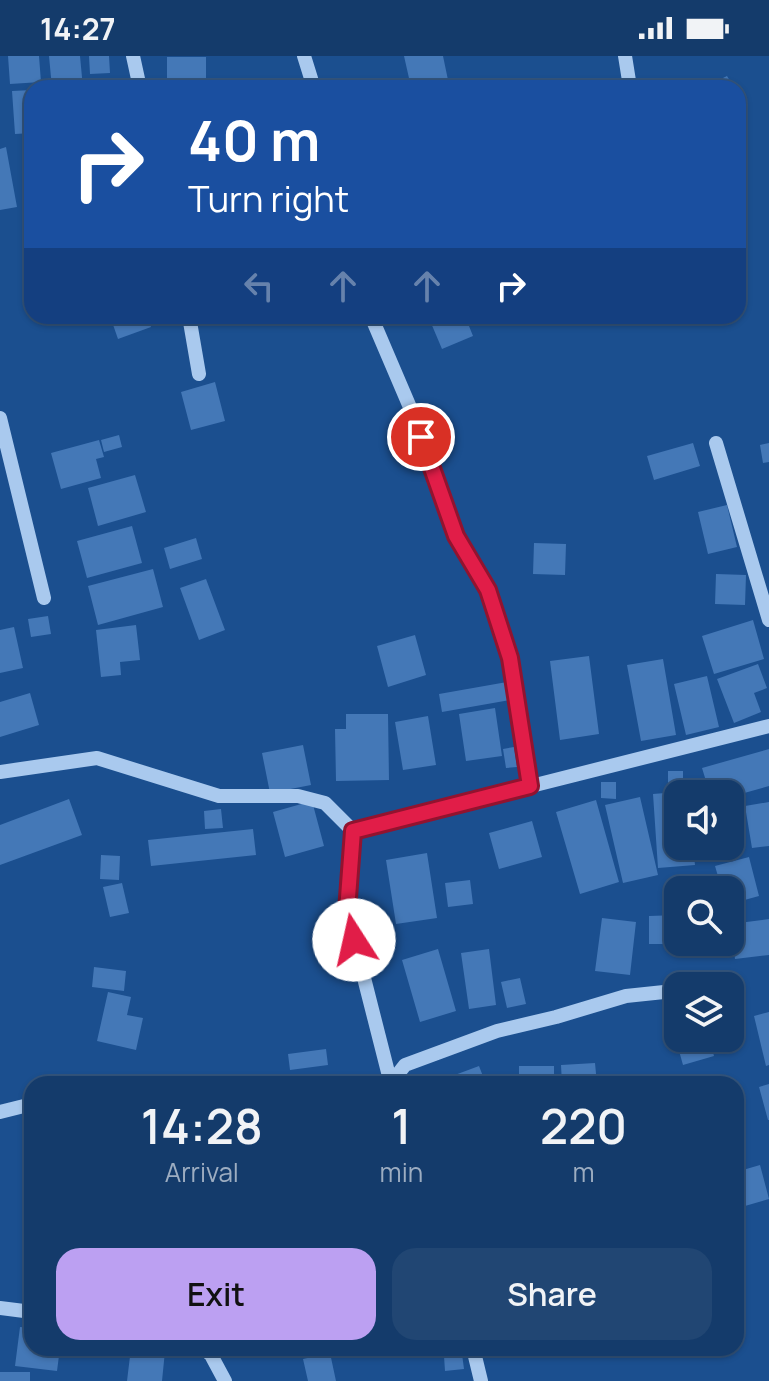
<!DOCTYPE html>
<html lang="en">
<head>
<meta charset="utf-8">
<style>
  body { margin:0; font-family:Manrope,sans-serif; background:#214673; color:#f1f3f6; height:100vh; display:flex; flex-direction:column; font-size:30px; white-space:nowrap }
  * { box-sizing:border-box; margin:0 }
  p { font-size:26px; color:#9dadc1 }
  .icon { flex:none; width:44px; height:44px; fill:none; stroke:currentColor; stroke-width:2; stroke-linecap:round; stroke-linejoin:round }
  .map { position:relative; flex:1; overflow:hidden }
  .sheet { position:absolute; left:24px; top:1020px; width:720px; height:280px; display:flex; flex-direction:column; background:#143b6b; border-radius:24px; box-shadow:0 2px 6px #0004,0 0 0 2px #33557e }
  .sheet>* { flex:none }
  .hud { position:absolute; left:24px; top:24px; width:722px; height:244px; border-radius:24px; box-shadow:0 2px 6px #0004,0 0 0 2px #33557e; background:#1a4fa0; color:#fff; overflow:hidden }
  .tools { position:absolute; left:664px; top:724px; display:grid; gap:16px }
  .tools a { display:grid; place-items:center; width:80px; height:80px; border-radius:16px; background:#143b6b; box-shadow:0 2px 6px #0004,0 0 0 2px #33557e; font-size:40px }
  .pin { position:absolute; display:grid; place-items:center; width:68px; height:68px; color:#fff; margin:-34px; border:4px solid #fff; border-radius:50%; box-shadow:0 2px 8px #0007 }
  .me { position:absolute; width:88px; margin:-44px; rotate:350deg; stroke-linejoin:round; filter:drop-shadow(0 0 6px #0008) }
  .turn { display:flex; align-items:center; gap:28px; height:168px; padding:0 32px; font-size:36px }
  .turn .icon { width:104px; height:104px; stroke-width:2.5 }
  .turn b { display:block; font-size:56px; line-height:68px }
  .lanes { display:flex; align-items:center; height:76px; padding:0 32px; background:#0003; justify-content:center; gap:40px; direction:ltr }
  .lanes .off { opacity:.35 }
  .eta { display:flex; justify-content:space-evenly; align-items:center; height:136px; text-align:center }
  .eta b { font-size:48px; font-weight:600; line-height:56px }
  .primary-button { display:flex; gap:16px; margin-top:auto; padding:16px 32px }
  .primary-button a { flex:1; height:92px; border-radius:24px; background:#bca0f2; color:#111; font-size:32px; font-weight:600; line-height:92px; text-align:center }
  .primary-button a+a { background:#214673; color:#f1f3f6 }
  .status { display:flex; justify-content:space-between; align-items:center; height:56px; padding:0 40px; background:#143b6b; direction:ltr }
  .status svg { height:22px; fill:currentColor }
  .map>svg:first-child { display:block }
  .building { fill:#4478b7 }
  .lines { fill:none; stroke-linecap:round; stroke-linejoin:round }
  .minor { stroke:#a9c9ee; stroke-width:14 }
  .route-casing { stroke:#92132f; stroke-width:20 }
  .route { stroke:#e11d48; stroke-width:14 }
</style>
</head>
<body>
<div class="status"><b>14:27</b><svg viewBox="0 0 49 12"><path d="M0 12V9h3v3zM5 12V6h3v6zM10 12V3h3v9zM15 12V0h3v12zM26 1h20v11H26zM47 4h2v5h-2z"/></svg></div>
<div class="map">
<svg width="769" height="1325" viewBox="0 0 769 1325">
  <rect width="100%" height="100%" fill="#1b4f8f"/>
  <!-- building -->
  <path class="building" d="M8,0h31l2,26 -31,2z
    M49,0h31l3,32h-31z
    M89,0h20l1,17 -20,1z
    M404,0h39l5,24 -37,7z
    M167,1h39v31h-39z
    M727,20l7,12h-31z
    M132,22l1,10h-37l-1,-7z
    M292,26l1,6h-22v-1z
    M32,34v43l-17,1 -3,-43z
    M32,84v45l-4,1 -5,-45z
    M6,91l11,60 -17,3v-61z
    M110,260h37l4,11 -33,12z
    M447,260h18l8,20 -31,13 -11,-26z
    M215,326l10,39 -34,9 -10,-38z
    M119,379l3,12 -18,5 -3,-12z
    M99,384l5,17 -8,2 5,19 -40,11 -10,-36z
    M693,387l7,23 -46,14 -7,-24z
    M769,387v19l-6,1 -3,-18z
    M135,419l11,37 -48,14 -10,-38z
    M727,449l10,42 -29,7 -10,-42z
    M132,470l10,37 -55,15 -10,-37z
    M196,482l6,21 -32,10 -6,-21z
    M534,487l32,1 -1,31 -32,-1z
    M153,513l10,38 -65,18 -10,-39z
    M716,518l30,1 -1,30 -30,-1z
    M206,523l19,51 -26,10 -19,-52z
    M48,560l3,18 -20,3 -3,-18z
    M753,564l11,39 -50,15 -12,-38z
    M136,569l4,35 -20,2 1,13 -20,2 -5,-47z
    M14,571l9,41 -23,5v-43z
    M415,579l11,40 -38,12 -11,-41z
    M589,600l10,78 -39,6 -10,-79z
    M663,603l13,76 -35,6 -14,-76z
    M758,608l9,24 -13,5 7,19 -27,11 -17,-44z
    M707,620l12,51 -33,8 -12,-51z
    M507,626l3,18 -68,12 -3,-18z
    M30,637l9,32 -39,12v-35z
    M495,652l7,48 -36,5 -7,-47z
    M346,658h42l1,66 -53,1 -1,-52h11z
    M428,660l8,49 -33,5 -8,-48z
    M303,689l8,40 -41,8 -8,-40z
    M514,691l3,20 -11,1 -3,-19z
    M769,693v37l-39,11v-3h-20l-8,-26z
    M668,715h15v16h-15z
    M601,726h15v17l-15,-1z
    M689,735l1,3h-12v52h15l2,19 -37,3 -5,-74z
    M640,741l18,78 -35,8 -18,-78z
    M69,743l13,36 -82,30v-40z
    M596,744l23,82 -39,12 -24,-82z
    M312,745l12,45 -39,11 -12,-45z
    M769,746v44l-17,2 -7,-42z
    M221,753l2,19 -18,1 -1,-18z
    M532,765l10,36 -43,12 -10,-36z
    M253,773l3,26 -105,11 -3,-26z
    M427,797l10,65 -41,6 -10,-64z
    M101,799l19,1 -1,24 -19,-1z
    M749,801l10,39 -29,8v-14h-8l-7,-24z
    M470,824l3,24 -25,3 -3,-24z
    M122,827l7,30 -19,4 -7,-30z
    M678,859v29h-29v-28z
    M602,862l34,4 -6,53 -35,-4z
    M769,863v36l-34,4 -4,-35z
    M438,893l18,62 -36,11 -18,-62z
    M489,893l7,56 -27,4 -8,-56z
    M94,911l32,4 -2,20 -32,-4z
    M520,922l6,26 -19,4 -6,-26z
    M108,936l23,5 -4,18 16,3 -7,32 -39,-9z
    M769,956v53l-3,1 -12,-50z
    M678,976v6h31l5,18 -31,9 -9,-32z
    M326,993l2,16 -38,5 -2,-16z
    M595,1007l2,21h-35l-1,-19z
    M479,1010l7,18h-40l-2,-5z
    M519,1010h35v18h-35z
    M769,1028v36h-1l-9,-33z
    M736,1078l9,30 -9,3z
    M760,1109l9,34 -31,9 -2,-36z
    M20,1271l12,1v20h28l-3,23 -42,-5z
    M131,1292l34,3 -3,30h-35z
    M330,1297l6,28h-28l-5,-22z
    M462,1298l2,15 -19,2 -1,-15z
    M0,1316h30v9h-30z"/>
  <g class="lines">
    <!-- minor -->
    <path class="minor" d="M133,0l7,32
      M304,0l10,32
      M625,0l5,31
      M189,260l10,58
      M371,260l41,96 44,124 32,54 22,68 20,128
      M0,362l44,180
      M716,387l53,177
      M0,716l97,-14 122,38h79l27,7 28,28 -6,80 44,173
      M353,775l416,-105
      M366,1028l25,-1 14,-18 92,-34 59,-14 70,-21 38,-4 14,2
      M0,1056l32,-8
      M0,1252l32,4
      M203,1292l8,7 14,26
      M473,1292l8,33"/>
  </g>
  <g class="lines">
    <!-- route casing -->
    <g class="route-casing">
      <path id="route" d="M354,884l-7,-29 6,-80 177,-45 -20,-128 -22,-68 -32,-54 -35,-99"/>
    </g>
    <!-- route -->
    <use href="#route" class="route"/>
  </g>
</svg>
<div class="tools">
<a><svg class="icon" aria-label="sound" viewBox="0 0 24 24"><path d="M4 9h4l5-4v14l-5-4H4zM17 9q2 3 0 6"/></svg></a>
<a><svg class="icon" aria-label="search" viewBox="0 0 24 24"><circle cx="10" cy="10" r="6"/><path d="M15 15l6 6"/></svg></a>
<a><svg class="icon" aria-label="layers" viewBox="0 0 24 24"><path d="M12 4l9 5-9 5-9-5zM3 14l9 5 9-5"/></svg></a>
</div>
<div class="pin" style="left:421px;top:381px;background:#d93025"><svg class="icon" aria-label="arrive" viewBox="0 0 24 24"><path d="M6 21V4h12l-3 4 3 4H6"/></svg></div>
<svg class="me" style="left:354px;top:884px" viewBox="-20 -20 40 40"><circle r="19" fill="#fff"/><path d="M0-13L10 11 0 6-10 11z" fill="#e11d48"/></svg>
<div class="hud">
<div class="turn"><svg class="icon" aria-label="right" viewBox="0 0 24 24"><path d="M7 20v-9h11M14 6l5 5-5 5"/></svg><div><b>40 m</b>Turn right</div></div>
<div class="lanes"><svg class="icon off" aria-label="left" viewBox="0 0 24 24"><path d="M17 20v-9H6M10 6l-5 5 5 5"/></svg><svg class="icon off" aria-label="ahead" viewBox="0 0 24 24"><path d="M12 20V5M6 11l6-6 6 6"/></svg><svg class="icon off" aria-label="ahead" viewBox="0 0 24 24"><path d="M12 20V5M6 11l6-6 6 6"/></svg><svg class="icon" aria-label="right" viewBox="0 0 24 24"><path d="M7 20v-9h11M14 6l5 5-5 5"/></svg></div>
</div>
<section class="sheet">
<div class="eta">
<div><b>14:28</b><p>Arrival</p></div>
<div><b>1</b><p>min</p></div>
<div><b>220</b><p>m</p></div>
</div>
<div class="primary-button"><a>Exit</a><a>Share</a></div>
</section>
</div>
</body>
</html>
